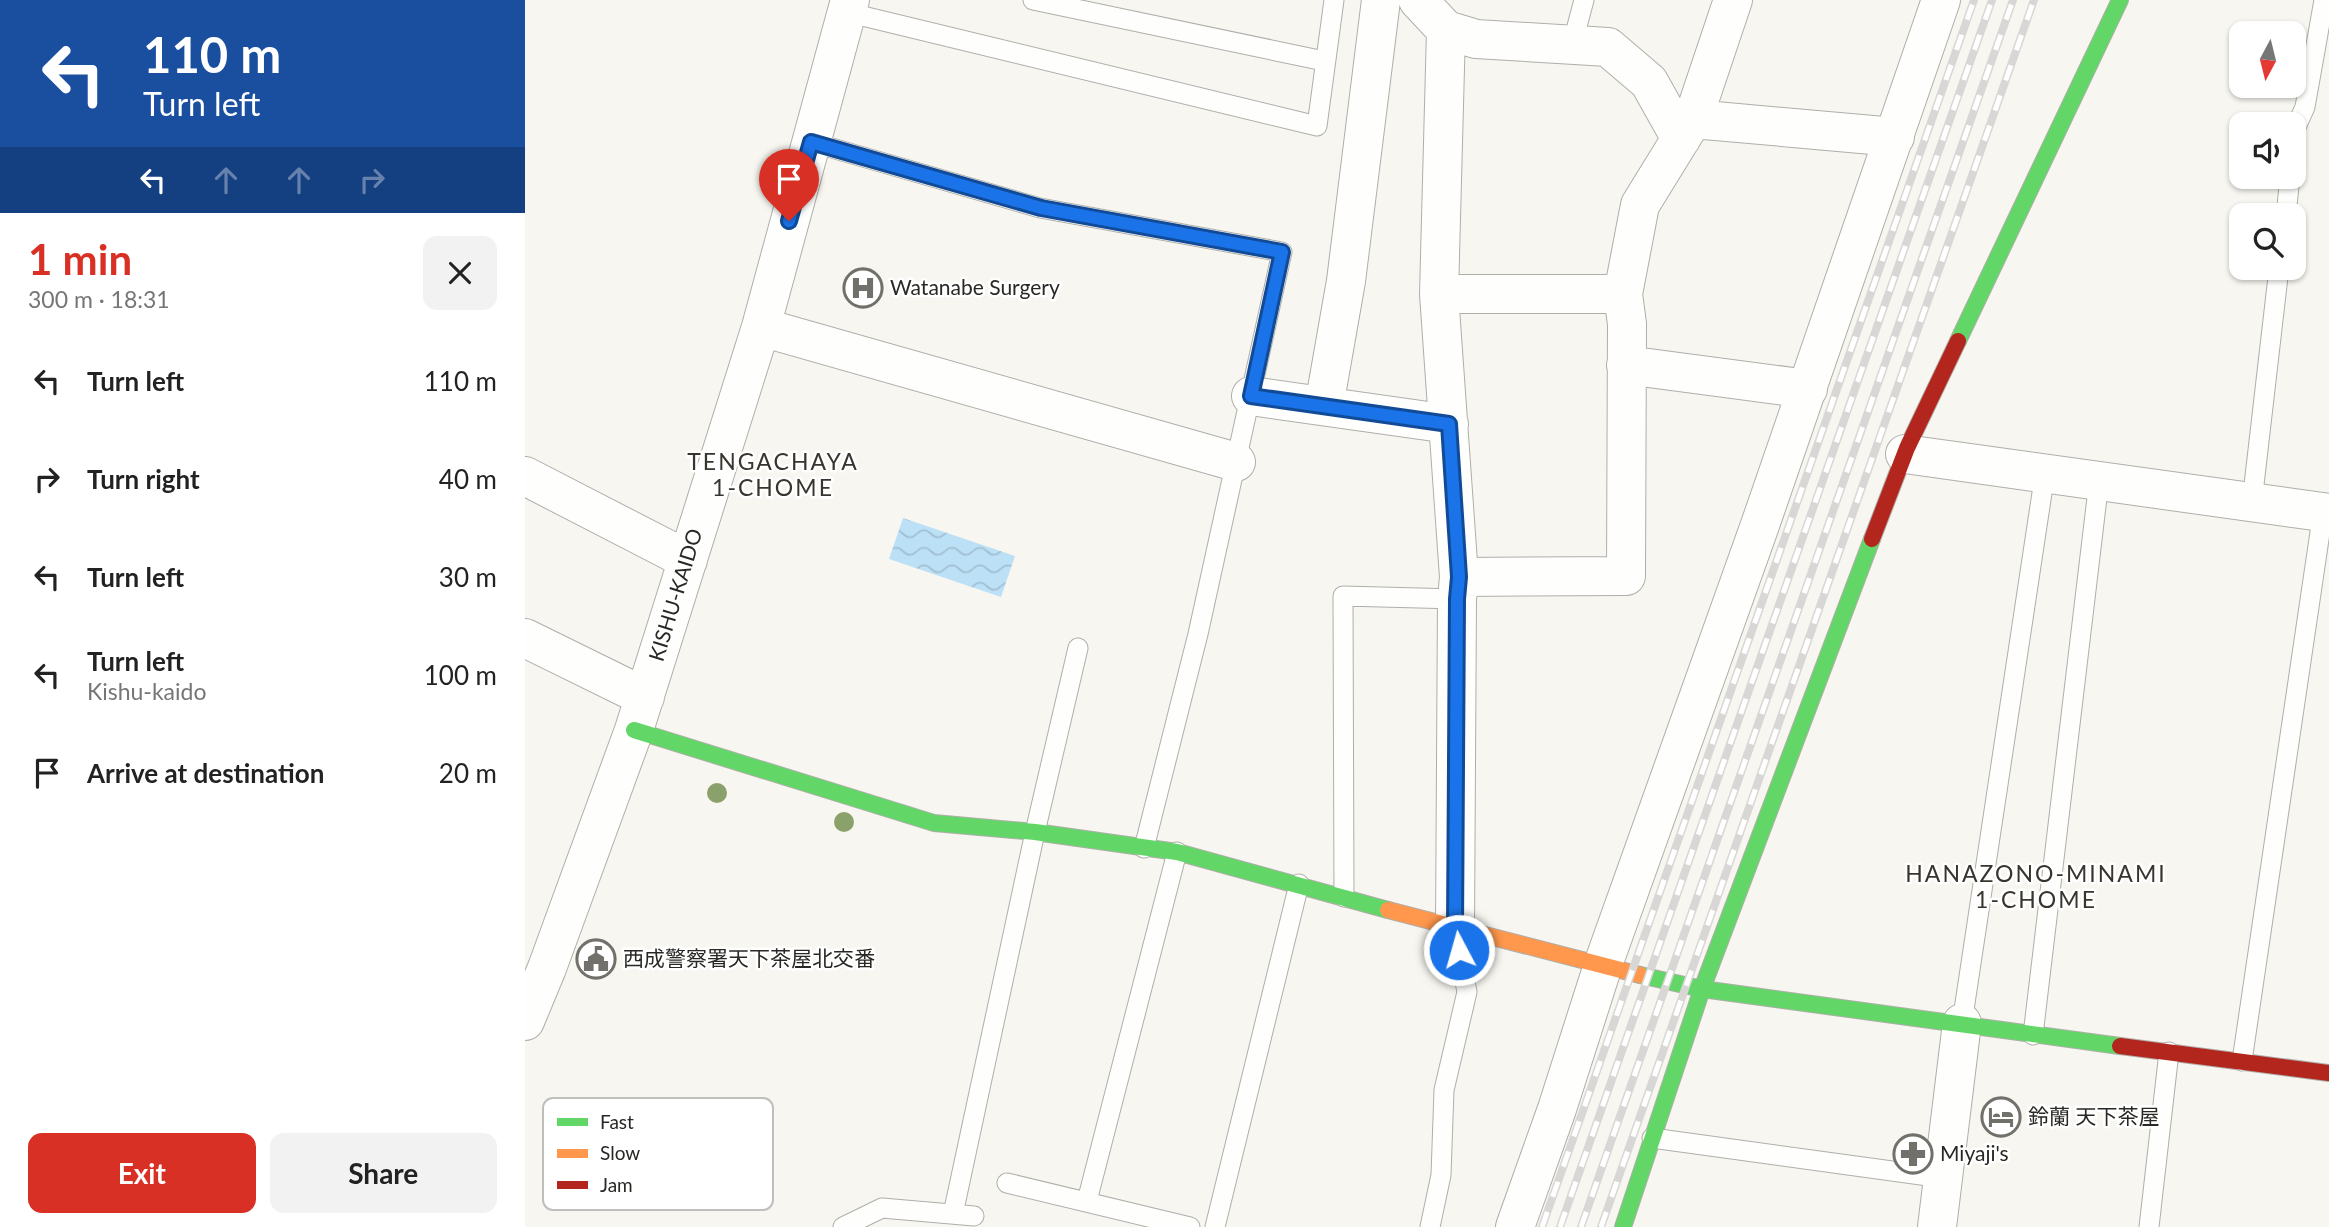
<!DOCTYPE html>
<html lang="en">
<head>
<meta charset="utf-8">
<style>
  body { margin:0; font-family:Lato,"Noto Sans JP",sans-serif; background:#f2f2f2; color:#222; height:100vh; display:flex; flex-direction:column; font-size:26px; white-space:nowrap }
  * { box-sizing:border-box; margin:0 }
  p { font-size:23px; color:#767676 }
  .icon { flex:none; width:38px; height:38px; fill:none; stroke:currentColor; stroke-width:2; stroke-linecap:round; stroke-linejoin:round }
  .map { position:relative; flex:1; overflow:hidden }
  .details { display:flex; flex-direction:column; background:#fff; width:525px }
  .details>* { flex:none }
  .banner { background:#1a4fa0; color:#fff; overflow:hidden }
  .needle { width:46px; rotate:187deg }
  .controls { position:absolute; left:1704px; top:21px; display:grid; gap:14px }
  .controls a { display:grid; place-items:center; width:77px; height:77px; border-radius:14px; background:#fff; box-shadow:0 2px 5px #0004; font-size:35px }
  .pin { position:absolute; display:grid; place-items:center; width:60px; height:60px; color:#fff; margin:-72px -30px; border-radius:50% 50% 50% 0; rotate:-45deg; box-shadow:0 0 7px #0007 }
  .pin .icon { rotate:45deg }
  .me { position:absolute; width:77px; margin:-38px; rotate:354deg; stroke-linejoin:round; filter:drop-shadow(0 0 5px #0008) }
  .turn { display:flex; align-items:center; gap:24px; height:147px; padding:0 28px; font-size:32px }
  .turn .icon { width:91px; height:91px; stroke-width:2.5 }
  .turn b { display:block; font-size:49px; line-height:60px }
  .lanes { display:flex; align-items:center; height:66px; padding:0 28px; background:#0003; justify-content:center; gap:35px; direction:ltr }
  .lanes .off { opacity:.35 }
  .round { display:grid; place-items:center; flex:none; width:74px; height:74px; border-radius:14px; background:#f2f2f2 }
  .summary { display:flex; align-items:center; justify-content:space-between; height:119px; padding:0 28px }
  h1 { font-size:42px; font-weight:700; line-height:52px; color:#d93025 }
  .cta { display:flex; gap:14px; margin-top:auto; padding:14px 28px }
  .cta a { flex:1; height:80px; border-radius:14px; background:#d93025; color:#fff; font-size:28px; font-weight:700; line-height:80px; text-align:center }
  .cta a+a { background:#f2f2f2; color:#222 }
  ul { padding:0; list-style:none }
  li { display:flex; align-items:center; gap:21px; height:98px; padding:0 28px }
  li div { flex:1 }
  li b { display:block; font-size:26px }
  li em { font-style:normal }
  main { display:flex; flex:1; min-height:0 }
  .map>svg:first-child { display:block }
  .water { fill:url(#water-waves) }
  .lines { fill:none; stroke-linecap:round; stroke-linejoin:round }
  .lane-casing { stroke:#b0aeaa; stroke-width:21 }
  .street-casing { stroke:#b0aeaa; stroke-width:40 }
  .fast-casing { stroke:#b0aeaa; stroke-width:18 }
  .slow-casing { stroke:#b0aeaa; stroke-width:18 }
  .jam-casing { stroke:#b0aeaa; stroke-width:18 }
  .lane { stroke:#fefefd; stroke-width:19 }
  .street { stroke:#fefefd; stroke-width:38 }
  .fast { stroke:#63d668; stroke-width:16 }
  .slow { stroke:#ff974d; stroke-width:16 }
  .jam { stroke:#b3261e; stroke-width:16 }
  .rail-casing { stroke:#d8d7d5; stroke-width:8 }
  .rail { stroke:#fff; stroke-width:5; stroke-dasharray:16; stroke-linecap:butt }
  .tree { fill:#8ba16c }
  .route-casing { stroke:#114b97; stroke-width:18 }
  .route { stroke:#1a73e8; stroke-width:12 }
  .labels { text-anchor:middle; stroke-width:5; stroke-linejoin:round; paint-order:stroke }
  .poi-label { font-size:21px; fill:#292824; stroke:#fff; text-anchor:start }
  .street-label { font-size:21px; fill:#292824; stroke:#fff }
  .neighbourhood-label { font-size:23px; letter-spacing:2px; fill:#37352d; stroke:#fff }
  .key { fill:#fff; stroke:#bfbebd; stroke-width:2 }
  .key-label { font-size:19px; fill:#292824 }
</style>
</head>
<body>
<main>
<section class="details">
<div class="banner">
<div class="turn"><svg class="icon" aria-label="left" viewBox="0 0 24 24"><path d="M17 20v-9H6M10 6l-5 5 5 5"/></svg><div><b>110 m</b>Turn left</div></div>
<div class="lanes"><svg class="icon" aria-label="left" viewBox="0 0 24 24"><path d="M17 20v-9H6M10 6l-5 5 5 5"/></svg><svg class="icon off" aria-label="ahead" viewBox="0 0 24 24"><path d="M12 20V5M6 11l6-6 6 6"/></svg><svg class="icon off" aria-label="ahead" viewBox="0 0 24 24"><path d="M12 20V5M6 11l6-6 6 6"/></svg><svg class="icon off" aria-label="right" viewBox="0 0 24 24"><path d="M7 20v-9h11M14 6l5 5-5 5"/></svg></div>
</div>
<div class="summary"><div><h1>1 min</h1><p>300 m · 18:31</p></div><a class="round"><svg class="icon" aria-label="close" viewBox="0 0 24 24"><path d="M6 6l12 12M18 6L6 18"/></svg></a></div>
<ul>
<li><svg class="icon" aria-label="left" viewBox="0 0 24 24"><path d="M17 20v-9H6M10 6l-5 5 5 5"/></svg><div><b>Turn left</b></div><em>110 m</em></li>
<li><svg class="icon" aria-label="right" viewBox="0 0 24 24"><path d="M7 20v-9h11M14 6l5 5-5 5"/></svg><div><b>Turn right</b></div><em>40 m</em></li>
<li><svg class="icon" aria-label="left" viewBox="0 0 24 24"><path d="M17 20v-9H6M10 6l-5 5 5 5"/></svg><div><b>Turn left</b></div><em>30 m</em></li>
<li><svg class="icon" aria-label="left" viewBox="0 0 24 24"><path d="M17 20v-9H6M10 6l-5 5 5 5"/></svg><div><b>Turn left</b><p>Kishu-kaido</p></div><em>100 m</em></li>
<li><svg class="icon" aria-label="arrive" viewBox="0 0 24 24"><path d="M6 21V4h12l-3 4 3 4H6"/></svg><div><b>Arrive at destination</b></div><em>20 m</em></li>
</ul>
<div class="cta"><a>Exit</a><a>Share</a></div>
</section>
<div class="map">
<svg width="1804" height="1227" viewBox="0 0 1804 1227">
  <defs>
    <pattern id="water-waves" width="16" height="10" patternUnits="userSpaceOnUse" patternTransform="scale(1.75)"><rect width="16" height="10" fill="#bce0f6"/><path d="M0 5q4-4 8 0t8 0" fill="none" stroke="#a2c0d3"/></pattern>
  </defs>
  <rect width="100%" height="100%" fill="#f7f6f0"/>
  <!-- water -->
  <path class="water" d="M378,518l112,38 -14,41 -112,-38z"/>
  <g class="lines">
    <!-- lane casing -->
    <g class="lane-casing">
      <path id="lane" d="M508,0l291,61
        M321,12l471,114 17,-126
        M1047,45l12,-45
        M1769,141l2,-14 9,-20 19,-107
        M286,142l229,66 242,44 -84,382 -54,214
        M1761,215l4,-38
        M1727,502l27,-234
        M819,897l-1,-301 114,3
        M1437,1023l83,-550
        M1508,1035l66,-554
        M1717,1061l81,-549
        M1127,1138l291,40
        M482,1183l183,44
        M562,1201l90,-349
        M428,1214l82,-382 43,-184
        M318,1227l39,-19 92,8
        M690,1227l84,-343
        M905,1227l11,-52 3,-85 23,-98 -12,-63
        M1624,1227l20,-175"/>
    </g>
    <!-- street casing -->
    <g class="street-casing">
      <path id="street" d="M893,0l28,30 30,9 132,8 41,35 32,57
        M921,30l-7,264 20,283 -2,22 -2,330
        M1168,119l202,18
        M914,294h184
        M236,327l475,135
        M1101,365l182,24
        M726,396l198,28
        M799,406l22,-125 35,-281
        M1380,454l424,59
        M0,476l163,84
        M934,577l167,-1 1,-252 -4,-30 17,-89 53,-86 40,-119
        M0,638l120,59
        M0,1021l22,-53 87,-238 127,-403 89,-327
        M990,1227l42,-118 48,-150 155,-434 181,-525
        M1412,1227l25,-204"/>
    </g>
    <!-- fast casing -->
    <g class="fast-casing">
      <path id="fast" d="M1433,341l162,-341
        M109,730l300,93 101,9 142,20 211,58
        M1115,975l62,14 418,57
        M1098,1227l79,-238 170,-450"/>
    </g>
    <!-- slow casing -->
    <g class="slow-casing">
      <path id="slow" d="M863,910l252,65"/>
    </g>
    <!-- jam casing -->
    <g class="jam-casing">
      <path id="jam" d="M1347,539l35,-91 51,-107
        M1595,1046l209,27"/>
    </g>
    <!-- lane -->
    <use href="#lane" class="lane"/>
    <!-- street -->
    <use href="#street" class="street"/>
    <!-- fast -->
    <use href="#fast" class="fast"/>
    <!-- slow -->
    <use href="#slow" class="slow"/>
    <!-- jam -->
    <use href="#jam" class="jam"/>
    <!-- rail casing -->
    <g class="rail-casing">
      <path id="rail" d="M1017,1227l432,-1227
        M1035,1227l432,-1227
        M1056,1227l432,-1227
        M1076,1227l433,-1227"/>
    </g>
    <!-- rail -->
    <use href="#rail" class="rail"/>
  </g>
  <!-- trees -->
  <g class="tree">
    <circle cx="192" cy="793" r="10"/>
    <circle cx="319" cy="822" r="10"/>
  </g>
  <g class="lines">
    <!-- route casing -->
    <g class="route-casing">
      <path id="route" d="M264,221l22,-79 230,66 241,44 -31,144 198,28 10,153 -2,22 -2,330 4,21"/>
    </g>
    <!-- route -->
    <use href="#route" class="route"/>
  </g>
  <!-- icons -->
  <defs>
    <g id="hospital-ring" transform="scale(2.0125)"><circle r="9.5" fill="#fff" stroke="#71706b" stroke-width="1.5"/><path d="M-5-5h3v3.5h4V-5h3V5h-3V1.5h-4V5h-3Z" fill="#71706b"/></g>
    <g id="civic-ring" transform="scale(2.0125)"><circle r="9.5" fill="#fff" stroke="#71706b" stroke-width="1.5"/><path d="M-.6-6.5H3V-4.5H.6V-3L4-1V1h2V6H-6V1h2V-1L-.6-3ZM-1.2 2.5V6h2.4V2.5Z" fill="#71706b"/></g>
    <g id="hotel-ring" transform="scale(2.0125)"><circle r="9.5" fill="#fff" stroke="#71706b" stroke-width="1.5"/><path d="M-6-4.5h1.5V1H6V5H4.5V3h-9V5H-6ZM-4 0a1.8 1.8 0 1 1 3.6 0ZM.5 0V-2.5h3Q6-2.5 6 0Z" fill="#71706b"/></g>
    <g id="pharmacy-ring" transform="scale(2.0125)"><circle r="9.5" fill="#fff" stroke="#71706b" stroke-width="1.5"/><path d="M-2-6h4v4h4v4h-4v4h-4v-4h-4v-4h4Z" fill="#71706b"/></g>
  </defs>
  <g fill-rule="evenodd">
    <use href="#hospital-ring" x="338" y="288"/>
    <use href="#civic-ring" x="71" y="959"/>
    <use href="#hotel-ring" x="1476" y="1117"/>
    <use href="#pharmacy-ring" x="1388" y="1154"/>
  </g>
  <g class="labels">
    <!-- poi labels -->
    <g class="poi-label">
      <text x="365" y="295">Watanabe Surgery</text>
      <text x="98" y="966">西成警察署天下茶屋北交番</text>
      <text x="1503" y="1124">鈴蘭 天下茶屋</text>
      <text x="1415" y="1161">Miyaji's</text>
    </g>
    <!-- street labels -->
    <g class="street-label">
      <text transform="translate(151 595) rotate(-73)" y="7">KISHU-KAIDO</text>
    </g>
    <!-- neighbourhood labels -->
    <g class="neighbourhood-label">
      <text x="248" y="470">TENGACHAYA<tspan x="248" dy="26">1-CHOME</tspan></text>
      <text x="1511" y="882">HANAZONO-MINAMI<tspan x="1511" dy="26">1-CHOME</tspan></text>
    </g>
  </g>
  <!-- legend -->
  <rect x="18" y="1098" width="230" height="112" rx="10" class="key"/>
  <rect x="32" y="1118" width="31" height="8" fill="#63d668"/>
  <rect x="32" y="1149" width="31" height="9" fill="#ff974d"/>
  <rect x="32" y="1181" width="31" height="8" fill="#b3261e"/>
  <g class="key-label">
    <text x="75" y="1129">Fast</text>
    <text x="75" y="1160">Slow</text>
    <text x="75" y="1192">Jam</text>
  </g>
</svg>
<div class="controls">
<a><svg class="needle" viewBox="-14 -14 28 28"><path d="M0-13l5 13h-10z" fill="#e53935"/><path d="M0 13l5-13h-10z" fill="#767676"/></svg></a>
<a><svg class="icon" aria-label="sound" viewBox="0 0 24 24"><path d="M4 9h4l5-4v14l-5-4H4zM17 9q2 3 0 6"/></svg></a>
<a><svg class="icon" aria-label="search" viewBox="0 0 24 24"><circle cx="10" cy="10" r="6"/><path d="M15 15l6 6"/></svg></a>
</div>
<div class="pin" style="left:264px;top:221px;background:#d93025"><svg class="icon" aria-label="arrive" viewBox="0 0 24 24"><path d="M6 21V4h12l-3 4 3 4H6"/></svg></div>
<svg class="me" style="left:934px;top:950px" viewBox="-20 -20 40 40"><circle r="17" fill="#1a73e8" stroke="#fff" stroke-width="3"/><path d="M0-11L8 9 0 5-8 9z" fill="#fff"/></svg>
</div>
</main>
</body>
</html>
